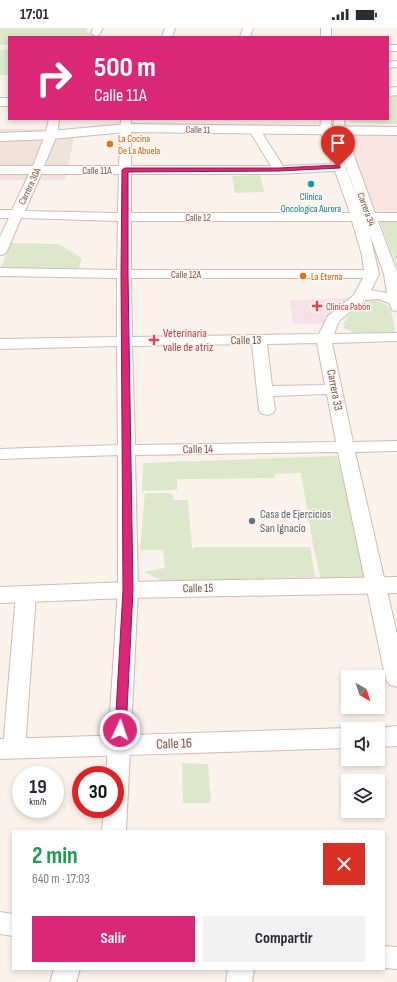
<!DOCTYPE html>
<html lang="es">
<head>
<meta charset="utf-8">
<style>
  body { margin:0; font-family:"Sofia Sans Condensed",sans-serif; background:#f2f2f3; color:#2b2b33; height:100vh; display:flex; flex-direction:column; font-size:15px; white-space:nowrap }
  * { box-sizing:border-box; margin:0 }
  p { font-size:13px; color:#7c7c81 }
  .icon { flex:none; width:22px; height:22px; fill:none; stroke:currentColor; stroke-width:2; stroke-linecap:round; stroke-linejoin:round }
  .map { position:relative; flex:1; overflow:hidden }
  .sheet { position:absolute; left:12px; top:802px; width:373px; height:140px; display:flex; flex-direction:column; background:#fff; border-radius:0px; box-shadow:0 2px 6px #0003 }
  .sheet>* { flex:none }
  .hud { position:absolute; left:8px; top:8px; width:381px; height:84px; border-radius:0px; box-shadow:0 2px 6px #0003; background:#db2777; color:#fff; overflow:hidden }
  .needle { width:26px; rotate:141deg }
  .fabs { position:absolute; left:341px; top:642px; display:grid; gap:8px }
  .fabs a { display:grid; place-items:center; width:44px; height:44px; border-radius:0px; background:#fff; box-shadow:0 2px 6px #0003; font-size:20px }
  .speed { position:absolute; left:12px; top:738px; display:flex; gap:8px; font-size:20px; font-weight:700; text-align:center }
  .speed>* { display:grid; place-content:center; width:52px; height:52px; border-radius:50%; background:#fff; box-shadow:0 2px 6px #0003; line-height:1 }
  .speed small { font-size:10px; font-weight:400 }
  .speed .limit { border:6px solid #d22; background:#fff; color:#111 }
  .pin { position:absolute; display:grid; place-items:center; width:34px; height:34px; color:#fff; margin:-41px -17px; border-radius:50% 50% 50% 0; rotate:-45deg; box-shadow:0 0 4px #0007 }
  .pin .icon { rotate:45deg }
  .me { position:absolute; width:44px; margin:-22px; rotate:3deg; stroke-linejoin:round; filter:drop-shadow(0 0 3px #0008) }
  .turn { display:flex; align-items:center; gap:14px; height:84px; padding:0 20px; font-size:18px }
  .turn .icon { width:52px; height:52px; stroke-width:2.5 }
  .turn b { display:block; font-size:28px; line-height:34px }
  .round { display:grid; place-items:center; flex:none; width:42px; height:42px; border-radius:0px; background:#f2f2f3 }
  .overview { display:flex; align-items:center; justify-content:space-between; height:68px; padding:0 20px }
  h1 { font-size:24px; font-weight:700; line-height:30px; color:#1e9e55 }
  .button { display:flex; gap:8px; margin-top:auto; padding:8px 20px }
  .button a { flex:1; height:46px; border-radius:0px; background:#db2777; color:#fff; font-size:16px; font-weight:700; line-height:46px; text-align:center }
  .button a+a { background:#f2f2f3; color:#2b2b33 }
  .status { display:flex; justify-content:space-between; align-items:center; height:28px; padding:0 20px; background:#fff; direction:ltr }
  .status svg { height:11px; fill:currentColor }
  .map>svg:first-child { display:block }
  .residential { fill:#f2e3da }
  .commercial { fill:#fae4e1 }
  .medical { fill:#f8e0e7 }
  .green { fill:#dce8ca }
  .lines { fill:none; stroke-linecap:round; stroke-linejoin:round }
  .street-casing { stroke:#cfbbb4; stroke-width:2 }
  .secondary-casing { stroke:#d2bab2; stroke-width:2 }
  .street { fill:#fff; fill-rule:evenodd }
  .secondary { fill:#fff; fill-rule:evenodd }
  .route { fill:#db2777; stroke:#8e194d }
  .food-dot { fill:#e8710a; stroke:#fef7f2; stroke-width:1.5 }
  .culture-dot { fill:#0f9aa8; stroke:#fef7f2; stroke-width:1.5 }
  .health-dot { fill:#e0444e; stroke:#fef7f2; stroke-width:1.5 }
  .worship-dot { fill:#6b7280; stroke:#fef7f2; stroke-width:1.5 }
  .labels { text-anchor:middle; stroke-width:3; stroke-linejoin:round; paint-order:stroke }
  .far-street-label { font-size:10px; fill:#755650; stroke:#fef7f2 }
  .far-food-label { font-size:10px; fill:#c56008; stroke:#fef7f2; text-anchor:start }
  .far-culture-label { font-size:10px; fill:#0d838f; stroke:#fef7f2 }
  .far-health-label { font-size:10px; fill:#be3a42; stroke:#fef7f2; text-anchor:start }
  .health-label { font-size:12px; fill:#be3a42; stroke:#fef7f2; text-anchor:start }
  .street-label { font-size:12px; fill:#755650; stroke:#fef7f2 }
  .worship-label { font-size:12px; fill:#5b616d; stroke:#fef7f2; text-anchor:start }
  .near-street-label { font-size:14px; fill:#755650; stroke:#fef7f2 }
</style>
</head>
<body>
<div class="status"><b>17:01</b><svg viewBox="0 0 49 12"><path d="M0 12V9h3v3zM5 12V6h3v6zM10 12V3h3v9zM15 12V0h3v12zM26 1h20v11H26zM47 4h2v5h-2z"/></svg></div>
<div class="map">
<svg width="397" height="954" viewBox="0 0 397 954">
  <rect width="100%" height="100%" fill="#fbf2ec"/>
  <!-- residential -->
  <path class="residential" d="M0,101h76l-11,51h-65z"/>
  <!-- commercial -->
  <path class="commercial" d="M350,101l47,2v83l-19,1 -15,-30 -12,-41z"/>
  <!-- medical -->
  <path class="medical" d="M350,270l-17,19h-8v6l-32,2 -3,-25z"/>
  <!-- green -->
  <path class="green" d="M0,0h88l-1,4 10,5h-88v8h-9z
    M9,21v26h-9v-25z
    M388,65h9v31l-47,-2 -1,-3h39z
    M260,147l4,17 -29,1 -3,-17z
    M380,194h17v45z
    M11,215l47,1 24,14 -4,13 -78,-2z
    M369,272c24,2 22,11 26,32l-41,1 -10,-5 -1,-4c7,-10 15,-20 26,-24z
    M337,428l33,123 -49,1 -8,-36 -12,-71 -26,1v4l-98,1v11l-35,1 1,-28z
    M145,465h26l3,7h14l4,49 3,-2h115l5,30 -151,5 -20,-10 21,-4 -2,-18h-23z
    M182,735l26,1 3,39h-28z"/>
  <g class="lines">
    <!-- street casing -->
    <g class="street-casing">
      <path id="street" d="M93,0h10l-4,7 -3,1 -5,-3z
        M165,0h10l-3,9h-10z
        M243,0h10l-3,9h-10z
        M321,0h10v9h-10z
        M388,17h9v6h-9z
        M397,33v6l-9,1v-6z
        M49,91h10l-2,16 -13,31h75l2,-47h10v47h140l-22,-36 6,-3 4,1 24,38 49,-2 -12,-33 1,-12h10l1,12 31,82 -30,-82 1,-12h10l1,12 30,82h22v8h-19l19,51v39l-5,-1 -3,-7 -11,-4 -13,1 -26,21 -5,13 63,-1v8l-65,2 21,99 44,-1v10l-42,1 42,182v53l-7,-2 -4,-5 -48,-228 -203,3 3,135 -12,241h-24l2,-22h11v-34h-9l12,-185v-135l-118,4v-10l118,-4 -1,-99 -117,3v-10l117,-2v-59l-117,-2v-8l117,2 1,-49 -97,-3 -14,33 -2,3 -5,1v-18l9,-19h-9v-8h12l17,-36h-29v-8h33l12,-31zM335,143l15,42h-219v-39h148zM41,146h78l-1,39 -93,-2zM131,193h221l10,34 2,15h-233zM370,207l14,39 3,19 -16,-3 8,-16zM131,250h232l-9,17 -26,21 -9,18 -187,3zM317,315l8,42 -53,1 -5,-42zM252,316l7,66 2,3 6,2 6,-2 2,-3 -2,-14 54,-2 9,48 -201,3 -3,-99z
        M26,560l7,2 3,4 -11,155 -3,6 -8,2 -8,-2 -3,-6 13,-155 3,-4z
        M0,884l13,2v22l-13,-2z
        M384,918l13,1v22l-13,-1z
        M54,941h26l-4,13h-26z
        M228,941h26l-2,13h-26z"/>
    </g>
    <!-- secondary casing -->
    <g class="secondary-casing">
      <path id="secondary" d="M397,59v8l-9,1v-8z
        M0,70h9v8h-9z
        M126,96l271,3v8l-271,-3 -75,7 -51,2v-8l51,-2z
        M397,549v16l-269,5 -128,5v-16l128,-5z
        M397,698v20l-19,1v-18h-6z
        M348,700l3,1h-3v19l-348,11v-20z"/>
    </g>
    <!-- street -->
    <use href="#street" class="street"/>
    <!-- secondary -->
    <use href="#secondary" class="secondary"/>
  </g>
  <!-- route -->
  <path class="route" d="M338,137l2,1v2l-61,3 -151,1v102l5,316 -7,140 -2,2h-7l-2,-2 8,-140 -2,-316 1,-104 3,-2h154z"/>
  <!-- markers -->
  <g class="food-dot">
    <circle cx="110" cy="116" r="4"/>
    <circle cx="303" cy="248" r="4"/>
  </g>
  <circle class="culture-dot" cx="311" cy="156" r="4"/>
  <g class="health-dot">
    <path d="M315 272h4v4h4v4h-4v4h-4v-4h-4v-4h4z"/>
    <path d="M152 306h4v4h4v4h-4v4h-4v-4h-4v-4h4z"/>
  </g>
  <circle class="worship-dot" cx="252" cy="493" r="4"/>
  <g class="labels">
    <!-- far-street labels -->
    <g class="far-street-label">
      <text transform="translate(198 101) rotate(1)" y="4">Calle 11</text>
      <text x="97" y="146">Calle 11A</text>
      <text transform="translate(29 158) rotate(-65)" y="4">Carrera 30A</text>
      <text transform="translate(367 181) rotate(70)" y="4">Carrera 34</text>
      <text x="198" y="193">Calle 12</text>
      <text x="186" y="250">Calle 12A</text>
    </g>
    <!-- far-food labels -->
    <g class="far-food-label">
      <text x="118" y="114">La Cocina<tspan x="118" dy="12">De La Abuela</tspan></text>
      <text x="311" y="252">La Eterna</text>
    </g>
    <!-- far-culture labels -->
    <g class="far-culture-label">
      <text x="311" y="172">Clinica<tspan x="311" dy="12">Oncologica Aurora</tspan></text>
    </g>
    <!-- far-health labels -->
    <g class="far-health-label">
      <text x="326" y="282">Clínica Pabón</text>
    </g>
    <!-- health labels -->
    <g class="health-label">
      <text x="163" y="309">Veterinaria<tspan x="163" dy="14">valle de atriz</tspan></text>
    </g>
    <!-- street labels -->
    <g class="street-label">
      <text transform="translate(246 312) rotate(-1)" y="4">Calle 13</text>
      <text transform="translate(335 362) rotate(79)" y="4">Carrera 33</text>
      <text transform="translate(198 421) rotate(-1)" y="4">Calle 14</text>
      <text transform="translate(198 560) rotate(-1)" y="4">Calle 15</text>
    </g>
    <!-- worship labels -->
    <g class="worship-label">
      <text x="260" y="490">Casa de Ejercicios<tspan x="260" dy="14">San Ignacio</tspan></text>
    </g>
    <!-- near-street labels -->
    <g class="near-street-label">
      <text transform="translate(174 715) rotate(-2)" y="5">Calle 16</text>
    </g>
  </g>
</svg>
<div class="fabs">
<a><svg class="needle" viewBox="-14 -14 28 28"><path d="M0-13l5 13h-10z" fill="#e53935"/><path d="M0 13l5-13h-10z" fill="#7c7c81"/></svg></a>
<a><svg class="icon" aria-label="sound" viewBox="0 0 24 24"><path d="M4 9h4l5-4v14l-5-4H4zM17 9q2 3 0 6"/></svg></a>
<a><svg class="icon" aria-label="layers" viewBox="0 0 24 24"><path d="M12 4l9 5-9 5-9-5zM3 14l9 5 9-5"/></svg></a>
</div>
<div class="speed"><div>19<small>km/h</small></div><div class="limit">30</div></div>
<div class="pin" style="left:338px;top:139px;background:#d93025"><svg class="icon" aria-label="arrive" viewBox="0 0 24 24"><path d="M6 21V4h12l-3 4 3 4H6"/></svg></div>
<svg class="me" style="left:120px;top:702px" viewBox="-20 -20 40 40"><circle r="17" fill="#db2777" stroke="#fff" stroke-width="3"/><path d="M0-11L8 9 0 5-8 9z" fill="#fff"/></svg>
<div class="hud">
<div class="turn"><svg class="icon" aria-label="right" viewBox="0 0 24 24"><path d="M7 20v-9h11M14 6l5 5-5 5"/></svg><div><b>500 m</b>Calle 11A</div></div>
</div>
<section class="sheet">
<div class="overview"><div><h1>2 min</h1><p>640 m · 17:03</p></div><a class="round" style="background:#d93025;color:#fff"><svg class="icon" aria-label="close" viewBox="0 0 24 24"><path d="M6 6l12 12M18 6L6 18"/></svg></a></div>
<div class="button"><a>Salir</a><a>Compartir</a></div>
</section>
</div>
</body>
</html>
